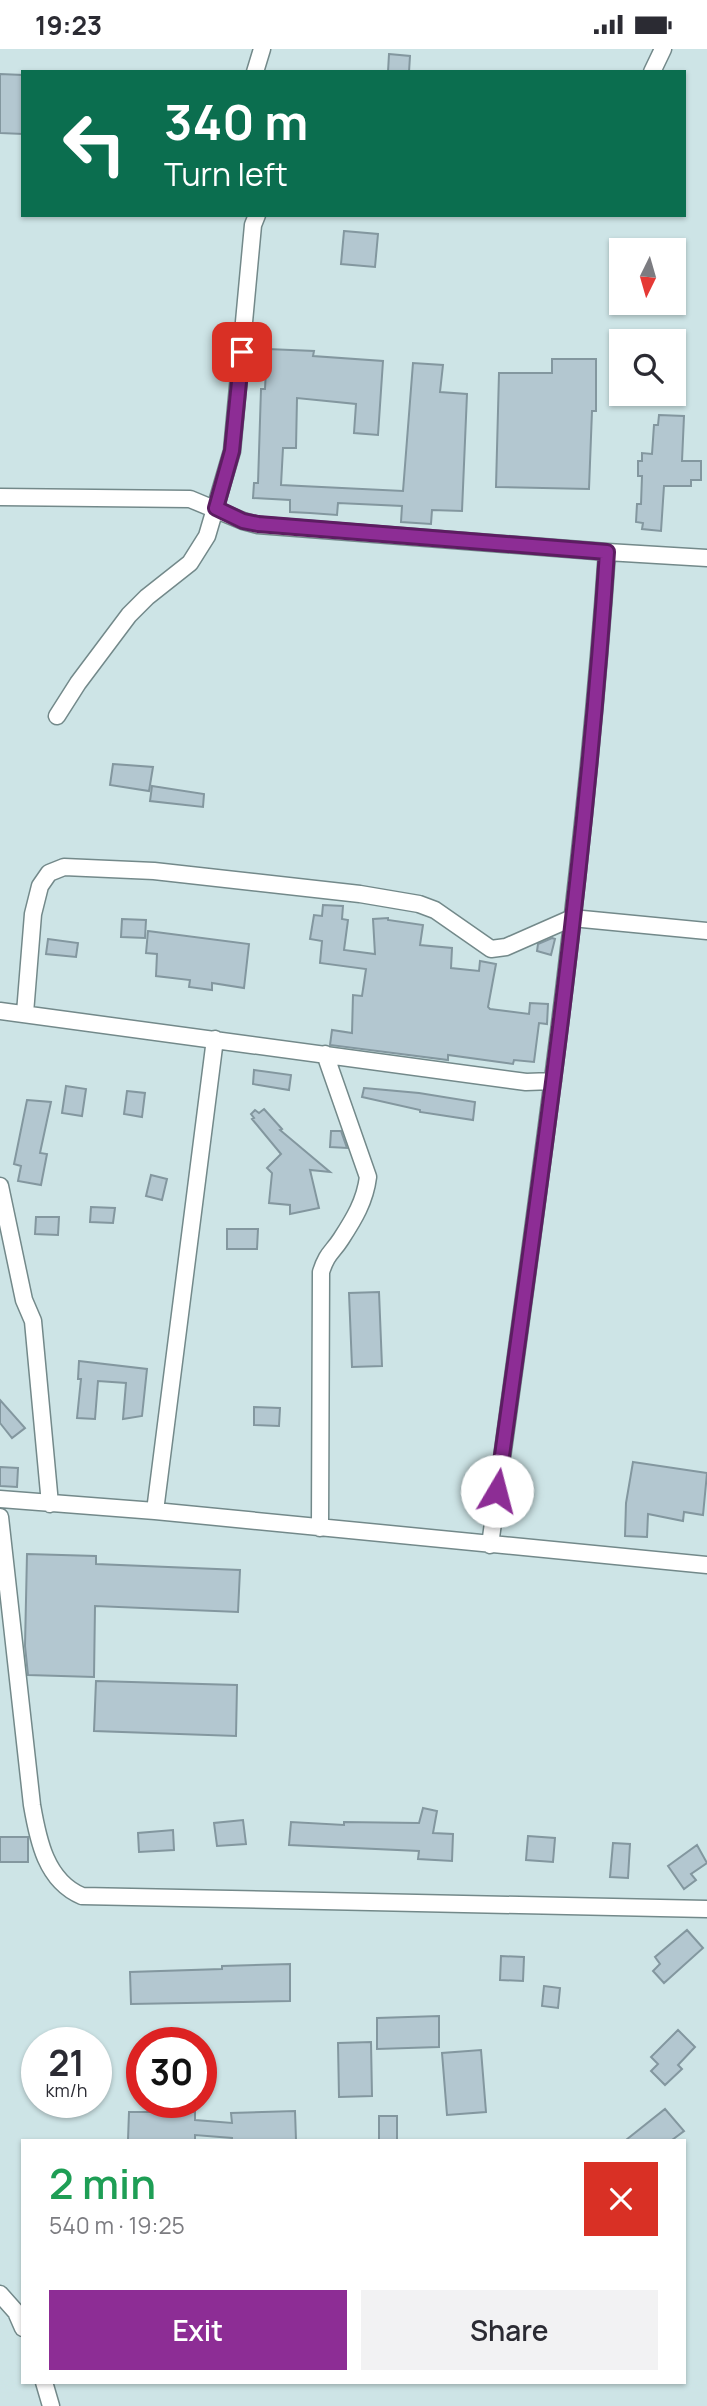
<!DOCTYPE html>
<html lang="en">
<head>
<meta charset="utf-8">
<style>
  :root { --surface:#fff; --page:#f2f2f3; --text:#2b2b33; --muted:#7c7c81; --accent:#8d2d95 }
  body { margin:0; font-family:Manrope,sans-serif; background:var(--page); color:var(--text); height:100vh; display:flex; flex-direction:column; font-size:26px; white-space:nowrap }
  * { box-sizing:border-box; margin:0 }
  p { font-size:23px; color:var(--muted) }
  .icon { flex:none; width:38px; height:38px; fill:none; stroke:currentColor; stroke-width:2; stroke-linecap:round; stroke-linejoin:round }
  .map { position:relative; flex:1; overflow:hidden }
  .details { position:absolute; left:21px; top:2090px; width:665px; height:245px; display:flex; flex-direction:column; background:var(--surface); border-radius:0px; box-shadow:0 2px 5px #0004 }
  .details>* { flex:none }
  .hud { position:absolute; left:21px; top:21px; width:665px; height:147px; border-radius:0px; box-shadow:0 2px 5px #0004; background:#0b6e4f; color:#fff; overflow:hidden }
  .needle { width:46px; rotate:185deg }
  .tools { position:absolute; left:609px; top:189px; display:grid; gap:14px }
  .tools a { display:grid; place-items:center; width:77px; height:77px; border-radius:0px; background:var(--surface); box-shadow:0 2px 5px #0004; font-size:35px }
  .speed { position:absolute; left:21px; top:1978px; display:flex; gap:14px; font-size:35px; font-weight:700; text-align:center }
  .speed>* { display:grid; place-content:center; width:91px; height:91px; border-radius:50%; background:var(--surface); box-shadow:0 2px 5px #0004; line-height:1 }
  .speed small { font-size:18px; font-weight:400 }
  .speed .limit { border:10px solid #d22; background:#fff; color:#111 }
  .pin { position:absolute; display:grid; place-items:center; width:60px; height:60px; color:#fff; margin:-30px; border-radius:14px; box-shadow:0 4px 10px #0006 }
  .me { position:absolute; width:77px; margin:-38px; rotate:8deg; stroke-linejoin:round; filter:drop-shadow(0 0 5px #0008) }
  .turn { display:flex; align-items:center; gap:24px; height:147px; padding:0 28px; font-size:32px }
  .turn .icon { width:91px; height:91px; stroke-width:2.5 }
  .turn b { display:block; font-size:49px; line-height:60px }
  .round { display:grid; place-items:center; flex:none; width:74px; height:74px; border-radius:0px; background:var(--page) }
  .head { display:flex; align-items:center; justify-content:space-between; height:119px; padding:0 28px }
  h1 { font-size:42px; font-weight:600; line-height:52px; color:#1e9e55 }
  .action { display:flex; gap:14px; margin-top:auto; padding:14px 28px }
  .action a { flex:1; height:80px; border-radius:0px; background:var(--accent); color:#fff; font-size:28px; font-weight:600; line-height:80px; text-align:center }
  .action a+a { background:var(--page); color:var(--text) }
  .status { display:flex; justify-content:space-between; align-items:center; height:49px; padding:0 35px; background:var(--surface); direction:ltr }
  .status svg { height:19px; fill:currentColor }
  .map>svg:first-child { display:block }
  .building { fill:#b3c7d0; stroke:#83979f; stroke-width:2 }
  .lines { fill:none; stroke-linecap:round; stroke-linejoin:round }
  .minor-casing { stroke:#73898a; stroke-width:19 }
  .minor { stroke:#fff; stroke-width:16 }
  .route-casing { stroke:#5c1d61; stroke-width:18 }
  .route { stroke:#8d2d95; stroke-width:12 }
</style>
</head>
<body>
<div class="status"><b>19:23</b><svg viewBox="0 0 49 12"><path d="M0 12V9h3v3zM5 12V6h3v6zM10 12V3h3v9zM15 12V0h3v12zM26 1h20v11H26zM47 4h2v5h-2z"/></svg></div>
<div class="map">
<svg width="707" height="2357" viewBox="0 0 707 2357">
  <rect width="100%" height="100%" fill="#cde4e6"/>
  <path class="building" d="M389 5 410 7 409 23H388Z
    M0 25 23 26V85L0 84Z
    M344 182 378 185 375 218 341 215Z
    M267 300 314 302 313 307 383 312 378 386 354 384 356 355 297 349 296 399H283L281 436 403 442 413 314 443 316 440 343 467 345 462 462 432 461 431 475 401 473 402 457 338 454 337 466 310 464 290 463V451L253 449 254 434H258L261 340H265Z
    M552 310H596V362H592L589 440 496 438 499 324H552Z
    M659 366 684 367 682 412H701V431H691V437H664L661 482 642 480 643 474 636 473 637 455H641L642 427H638V412H642V404L652 405 654 376H658Z
    M113 715 153 718 149 742 110 736Z
    M152 737 204 745 203 758 150 752Z
    M323 856 343 857 342 870 348 871 344 901 375 905 373 870 388 869V871L423 876 420 896 452 899 451 919 479 922 480 912 496 915 488 958 490 960 529 965 530 954 548 955 547 975 539 974 534 1013 514 1011 513 1015 448 1006V1011L330 996 332 981 352 984 353 946 362 947 366 920 320 914 322 892 310 890 314 866 322 867Z
    M122 870 146 871 145 889 121 888Z
    M148 882 249 895 244 939 212 934V941L189 938 190 931 156 927 157 905 146 904Z
    M552 889 555 890 551 906 537 902 538 895Z
    M48 890 78 894 76 908 46 905Z
    M254 1021 291 1026 289 1041 253 1035Z
    M66 1037 86 1040 82 1067 62 1064Z
    M364 1039 419 1044 475 1053 473 1071 420 1063V1061L362 1048Z
    M127 1042 145 1044 142 1068 124 1065Z
    M27 1051 51 1053 40 1104 47 1105 41 1136 18 1132 21 1117 14 1115Z
    M264 1060 282 1080 280 1081 330 1123 310 1121 319 1159 290 1165V1156L269 1154 272 1124 267 1119 281 1105 252 1070 254 1069 251 1065 255 1061 259 1064Z
    M331 1082H341L347 1099 330 1098Z
    M151 1126 167 1130 162 1151 146 1147Z
    M91 1158 115 1159 113 1174 90 1173Z
    M36 1168H59L58 1186 35 1185Z
    M227 1180H258L257 1200H227Z
    M379 1243 382 1317 352 1318 349 1244Z
    M79 1312 147 1320 142 1367 123 1370 126 1334 98 1332 95 1370 77 1369 81 1330H78Z
    M0 1351 25 1379 12 1389 0 1374Z
    M254 1358 280 1359 279 1377 254 1376Z
    M633 1413 707 1424 703 1466 684 1463 683 1472 648 1465 647 1488 625 1487 626 1454Z
    M0 1418 18 1419 17 1438 0 1437Z
    M27 1505 96 1507V1515L240 1521 238 1563 95 1557 94 1628 28 1626 25 1597Z
    M96 1632 237 1636 236 1687 94 1682Z
    M423 1759 437 1762 433 1784 453 1785 452 1812 418 1810 419 1802 289 1796 291 1773 344 1776V1773L419 1774Z
    M243 1771 246 1795 217 1797 214 1774Z
    M173 1781 174 1801 139 1803 138 1784Z
    M528 1787 555 1789 553 1813 526 1811Z
    M0 1788H28V1813H0Z
    M613 1794 630 1795 628 1829 610 1828Z
    M697 1796 707 1814 691 1825 696 1831 684 1840 668 1817Z
    M687 1881 703 1899 664 1934 653 1922 660 1915 655 1908Z
    M501 1907 524 1908 523 1932 500 1931Z
    M290 1915V1952L131 1955 130 1923 222 1920V1917Z
    M544 1937 560 1939 558 1959 542 1957Z
    M439 1967V1998L377 2000V1969Z
    M678 1981 695 1998 678 2016 682 2020 665 2036 651 2022 658 2015 651 2008Z
    M371 1993 372 2047 339 2048 338 1994Z
    M481 2001 486 2063 447 2066 442 2004Z
    M665 2060 684 2082 672 2091H626Z
    M295 2062 296 2091H232V2089L195 2086V2091H128L129 2063H195V2071L232 2074 231 2064Z
    M379 2067H397V2091H379Z"/>
  <g class="lines">
    <defs>
      <path id="minor" d="M255 23 262 0
        M652 23 663 0
        M0 448 190 450 243 472 258 476 607 503 707 509
        M57 667 78 634 129 566 147 548 190 514 207 487 232 402 253 176 257 166
        M0 962 526 1033 553 1032
        M25 964 33 865 40 837 49 824 64 818 154 822 360 845 419 855 435 861 491 900 506 898 572 869 707 882
        M0 1137 24 1251 33 1272 50 1455
        M0 1450 155 1462 707 1516
        M155 1462 215 990
        M0 1468 32 1756C38 1791 46 1832 82 1847L707 1860
        M320 1479 321 1223C327 1204 332 1204 341 1190 354 1170 365 1152 368 1128L325 1005
        M490 1496C535 1166 584 836 607 503
        M0 2245 16 2263 23 2279
        M44 2333 51 2357"/>
    </defs>
    <use href="#minor" class="minor-casing"/>
    <use href="#minor" class="minor"/>
  </g>
  <g class="lines">
    <defs>
      <path id="route" d="M242 303 232 402 216 459 243 472 258 475 607 503C586 818 541 1130 497 1442"/>
    </defs>
    <use href="#route" class="route-casing"/>
    <use href="#route" class="route"/>
  </g>
</svg>
<div class="tools">
<a><svg class="needle" viewBox="-14 -14 28 28"><path d="M0-13l5 13h-10z" fill="#e53935"/><path d="M0 13l5-13h-10z" fill="#7c7c81"/></svg></a>
<a><svg class="icon" aria-label="search" viewBox="0 0 24 24"><circle cx="10" cy="10" r="6"/><path d="M15 15l6 6"/></svg></a>
</div>
<div class="speed"><div>21<small>km/h</small></div><div class="limit">30</div></div>
<div class="pin" style="left:242px;top:303px;background:#d93025"><svg class="icon" aria-label="arrive" viewBox="0 0 24 24"><path d="M6 21V4h12l-3 4 3 4H6"/></svg></div>
<svg class="me" style="left:497px;top:1442px" viewBox="-20 -20 40 40"><circle r="19" fill="#fff"/><path d="M0-13L10 11 0 6-10 11z" fill="#8d2d95"/></svg>
<div class="hud">
<div class="turn"><svg class="icon" aria-label="left" viewBox="0 0 24 24"><path d="M17 20v-9H6M10 6l-5 5 5 5"/></svg><div><b>340 m</b>Turn left</div></div>
</div>
<section class="details">
<div class="head"><div><h1>2 min</h1><p>540 m · 19:25</p></div><a class="round" style="background:#d93025;color:#fff"><svg class="icon" aria-label="close" viewBox="0 0 24 24"><path d="M6 6l12 12M18 6L6 18"/></svg></a></div>
<div class="action"><a>Exit</a><a>Share</a></div>
</section>
</div>
</body>
</html>
